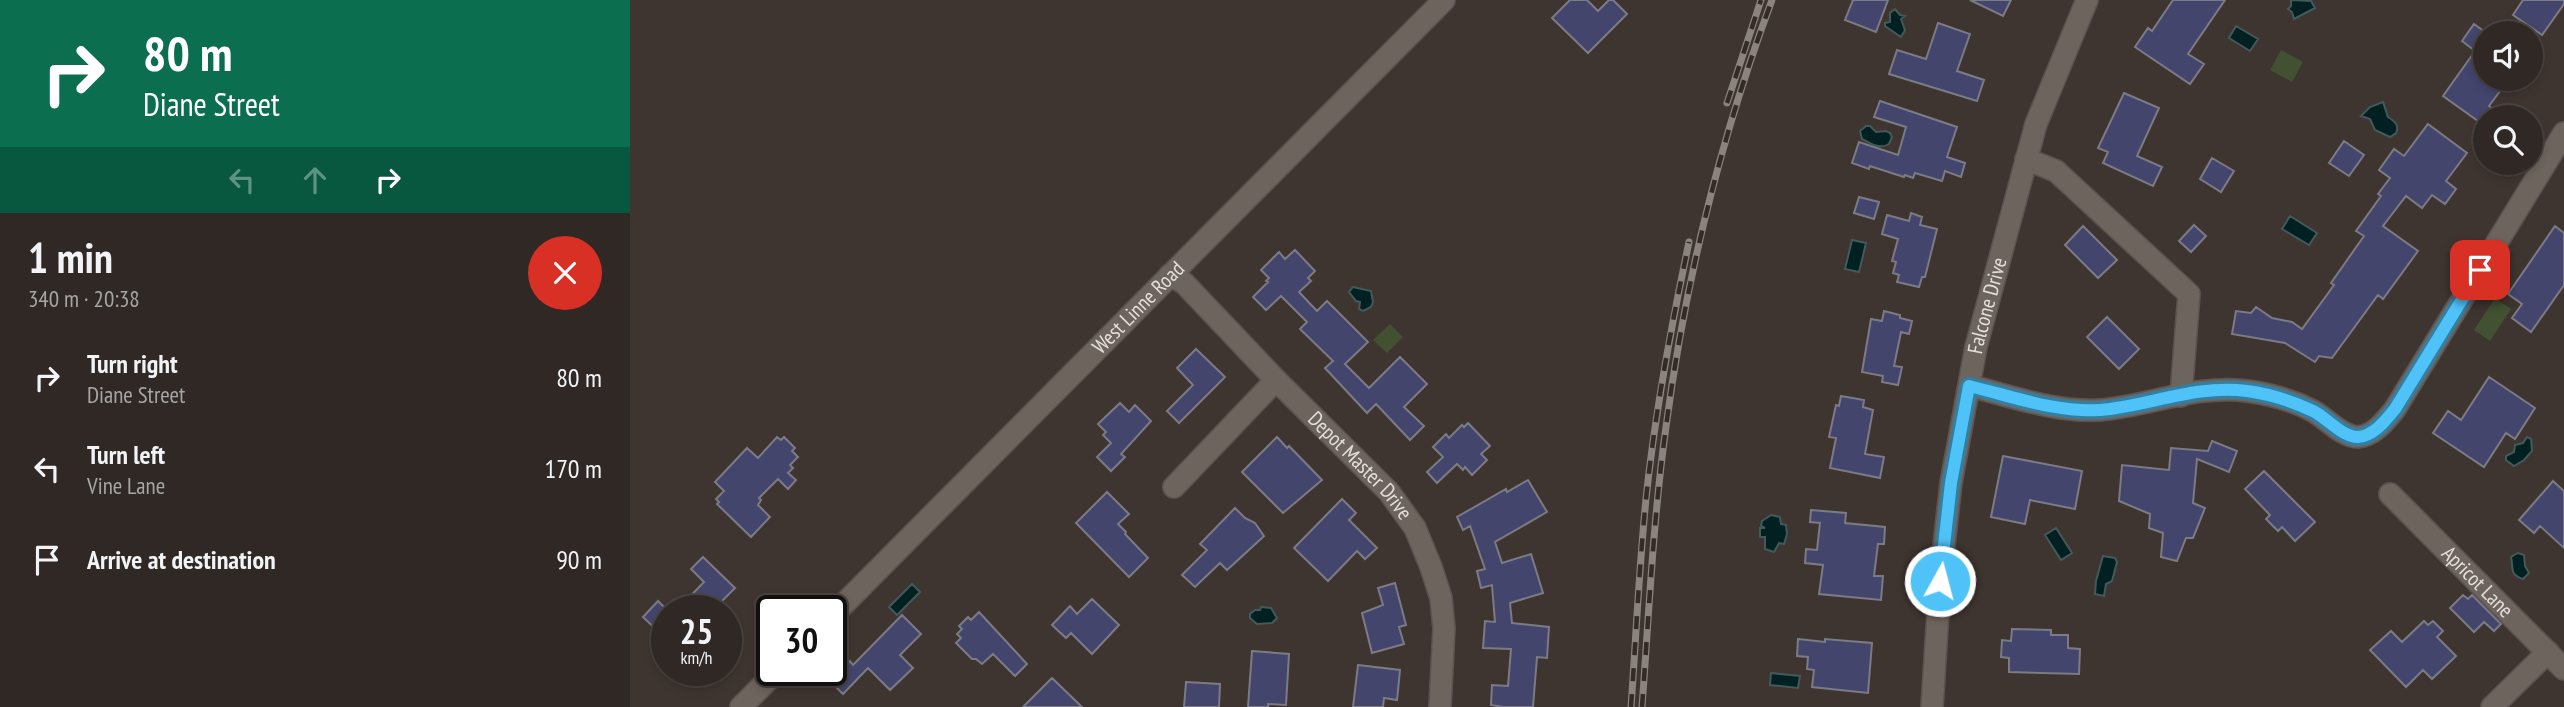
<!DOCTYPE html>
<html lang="en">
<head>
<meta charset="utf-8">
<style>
  :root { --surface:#2f2824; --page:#37302c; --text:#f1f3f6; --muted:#a7a6a6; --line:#4a4441 }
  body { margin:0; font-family:"PT Sans Narrow",sans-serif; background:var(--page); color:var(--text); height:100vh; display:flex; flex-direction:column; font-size:26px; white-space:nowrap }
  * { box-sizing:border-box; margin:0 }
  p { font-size:23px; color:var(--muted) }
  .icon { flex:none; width:38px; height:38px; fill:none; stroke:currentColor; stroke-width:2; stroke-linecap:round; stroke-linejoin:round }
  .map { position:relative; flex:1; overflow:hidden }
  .details { display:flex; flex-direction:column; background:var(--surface); width:630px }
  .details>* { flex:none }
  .top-card { background:#0b6e4f; color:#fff; overflow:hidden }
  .fabs { position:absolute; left:1843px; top:21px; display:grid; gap:14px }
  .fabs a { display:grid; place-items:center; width:70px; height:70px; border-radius:50%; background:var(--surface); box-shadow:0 4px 10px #0003,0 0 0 2px var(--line); font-size:35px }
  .speed { position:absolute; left:21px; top:595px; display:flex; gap:14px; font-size:35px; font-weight:700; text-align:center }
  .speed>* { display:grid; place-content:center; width:91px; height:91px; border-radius:50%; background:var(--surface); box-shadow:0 4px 10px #0003,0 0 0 2px var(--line); line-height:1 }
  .speed small { font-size:18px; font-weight:400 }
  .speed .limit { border:4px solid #111; border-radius:10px; background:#fff; color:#111 }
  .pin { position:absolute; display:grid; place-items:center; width:60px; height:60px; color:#fff; margin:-30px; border-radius:14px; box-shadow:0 4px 10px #0006 }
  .me { position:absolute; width:77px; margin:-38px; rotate:7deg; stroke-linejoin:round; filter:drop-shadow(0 0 5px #0008) }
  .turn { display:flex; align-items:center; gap:24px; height:147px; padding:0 28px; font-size:32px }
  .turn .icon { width:91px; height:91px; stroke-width:2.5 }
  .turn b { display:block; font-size:49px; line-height:60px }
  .lanes { display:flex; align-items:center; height:66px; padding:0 28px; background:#0003; justify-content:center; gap:35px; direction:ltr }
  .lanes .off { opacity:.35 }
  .round { display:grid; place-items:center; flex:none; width:74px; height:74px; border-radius:37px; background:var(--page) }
  .summary { display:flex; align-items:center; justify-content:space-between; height:119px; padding:0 28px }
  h1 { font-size:42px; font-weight:700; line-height:52px }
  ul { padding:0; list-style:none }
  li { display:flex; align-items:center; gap:21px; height:91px; padding:0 28px }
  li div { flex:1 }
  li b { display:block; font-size:26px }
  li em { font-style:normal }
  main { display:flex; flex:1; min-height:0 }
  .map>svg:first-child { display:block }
  .green { fill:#425132 }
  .water { fill:#002021; stroke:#445959; stroke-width:2 }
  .building { fill:#44456d; stroke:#7a7b85; stroke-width:2 }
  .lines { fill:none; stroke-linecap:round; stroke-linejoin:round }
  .minor-casing { stroke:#5b534f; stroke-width:24 }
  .minor { stroke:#6e645e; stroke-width:21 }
  .rail-casing { stroke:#8b837f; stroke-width:7 }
  .rail { stroke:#352b26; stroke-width:4.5; stroke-dasharray:13; stroke-linecap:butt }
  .route-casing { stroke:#337fa1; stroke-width:18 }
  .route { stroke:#4fc3f7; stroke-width:12 }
  .labels { text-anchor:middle; stroke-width:7; stroke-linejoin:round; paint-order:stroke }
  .street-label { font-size:21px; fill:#e4dedb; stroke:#352b26 }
</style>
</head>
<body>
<main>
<section class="details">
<div class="top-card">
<div class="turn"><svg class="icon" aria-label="right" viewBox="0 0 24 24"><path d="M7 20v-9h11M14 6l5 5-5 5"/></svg><div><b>80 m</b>Diane Street</div></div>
<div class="lanes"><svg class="icon off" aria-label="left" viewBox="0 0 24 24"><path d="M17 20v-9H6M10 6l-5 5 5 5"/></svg><svg class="icon off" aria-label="ahead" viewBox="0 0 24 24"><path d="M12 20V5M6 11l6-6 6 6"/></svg><svg class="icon" aria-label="right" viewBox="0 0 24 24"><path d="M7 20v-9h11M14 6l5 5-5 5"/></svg></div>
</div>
<div class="summary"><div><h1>1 min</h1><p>340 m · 20:38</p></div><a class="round" style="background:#d93025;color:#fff"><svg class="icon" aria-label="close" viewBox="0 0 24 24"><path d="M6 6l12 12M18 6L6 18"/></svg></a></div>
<ul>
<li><svg class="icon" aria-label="right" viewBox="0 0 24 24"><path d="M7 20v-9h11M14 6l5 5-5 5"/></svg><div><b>Turn right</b><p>Diane Street</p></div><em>80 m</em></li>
<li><svg class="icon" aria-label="left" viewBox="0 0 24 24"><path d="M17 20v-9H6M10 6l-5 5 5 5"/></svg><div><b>Turn left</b><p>Vine Lane</p></div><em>170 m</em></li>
<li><svg class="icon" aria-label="arrive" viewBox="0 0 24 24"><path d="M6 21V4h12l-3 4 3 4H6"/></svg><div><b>Arrive at destination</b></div><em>90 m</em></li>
</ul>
</section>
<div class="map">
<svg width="1934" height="707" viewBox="0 0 1934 707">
  <rect width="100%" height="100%" fill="#3f3530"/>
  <path class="green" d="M1651 50 1673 62 1662 82 1640 70Z
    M1865 298 1881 309 1860 341 1844 330Z
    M760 324 773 337 757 353 743 340Z"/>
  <path class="water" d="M1661 0 1681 1 1685 8 1664 19 1662 12 1658 9 1661 6Z
    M1265 9 1270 15 1275 16 1271 19 1275 30 1271 37 1255 26V23L1260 22V13Z
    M1606 26 1628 39 1620 51 1599 38Z
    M1753 102 1758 117C1764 121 1770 125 1766 133L1760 137 1745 130 1740 119 1731 116 1740 107Z
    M1236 126H1240L1246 132 1256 131 1260 133 1262 137 1259 144C1249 150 1240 143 1232 139L1230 131Z
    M1660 216 1687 233 1679 245 1652 229Z
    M1222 240 1236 243 1229 272 1215 269Z
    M723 287 741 291 743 302 741 307 733 311 729 309 730 302 726 301 719 292Z
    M1897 437 1901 439 1902 451 1894 460 1884 466 1876 460V456L1884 452 1885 445 1893 443Z
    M1141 515 1150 517 1151 524 1156 525 1157 534 1154 544 1149 543 1144 552 1135 549V537H1130V528H1135L1131 526 1132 521Z
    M1426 528 1442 553 1431 560 1415 535Z
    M1888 553 1894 555 1895 566 1899 573 1893 579C1878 574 1884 567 1881 557Z
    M1473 556 1485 558 1487 562 1482 581 1476 584 1474 596 1465 594 1466 581Z
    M282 584 290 592 267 615 259 607Z
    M631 607 641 608 647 618 642 623 627 624 620 618V614L625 610H630Z
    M1141 673 1170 676 1168 688 1140 685Z"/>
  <path class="building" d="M940 0H957L968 11 979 0H983L997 14 958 53 922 18Z
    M1223 0H1258L1246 32 1215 20Z
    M1340 0H1381L1373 16Z
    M1543 0H1595L1558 54 1574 64 1560 84 1505 47 1518 28 1522 31Z
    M1893 0H1934V4L1912 35 1883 15Z
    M1308 23 1340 34 1327 71 1354 80 1347 101 1259 74 1267 50 1296 59Z
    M1844 24 1855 32V79H1879L1859 106 1874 117H1855V126L1813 96 1845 51 1832 41Z
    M1494 93 1529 108 1507 156 1532 167 1523 186 1473 163 1478 152 1468 148Z
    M1250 101 1327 127 1317 157 1335 163 1331 177 1315 171 1312 181 1285 173 1283 178 1275 175 1274 177 1240 166 1239 169 1222 163 1229 142 1268 155 1276 127 1244 117Z
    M1798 124 1837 153 1816 181 1826 189 1815 204 1802 195 1792 208 1776 196 1753 226 1788 251 1753 299 1748 295 1702 358 1689 356 1685 362 1655 343 1602 334 1606 311 1621 313 1626 307 1642 318 1662 322 1672 329 1704 285 1701 283 1734 236 1726 231 1751 196 1748 194 1760 178 1749 170 1764 149 1774 156Z
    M1714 141 1734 155 1719 176 1699 163Z
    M1582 158 1604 171 1591 192 1570 179Z
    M1229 197 1249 202 1244 219 1224 213Z
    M1281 213 1292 217 1290 225 1307 229 1295 277H1292L1289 287 1267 282 1269 275 1263 273 1266 262 1262 261 1268 239 1252 234 1257 215 1279 221Z
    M1564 225 1576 236 1561 252 1549 241Z
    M1453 226 1487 260 1468 278 1435 245Z
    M1925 226 1934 233V285L1901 332 1882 318 1892 304 1878 294Z
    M665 250 685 271 678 278 681 281 669 292 687 311 697 301 738 342 715 364 739 388 770 357 797 384 774 407 794 426 780 440 746 404 737 413 695 368 703 361 670 329 677 322 651 296 636 310 623 297 638 282 636 281 639 278 631 270 649 252 655 259Z
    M1254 311 1270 315V318L1282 321 1279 334 1271 332 1264 366 1272 367 1268 385 1252 382 1253 376 1232 372 1241 319 1252 321Z
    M1477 317 1509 349 1489 369 1457 337Z
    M566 349 595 377 549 423 537 411 563 385 547 368Z
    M1859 377 1905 408 1885 439 1876 433 1854 467 1803 433 1818 411 1831 420Z
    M1211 396 1234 400 1233 407 1243 410 1235 454 1254 457 1250 478 1200 468 1206 438 1199 437 1206 405 1209 406Z
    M490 403 499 412 505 405 521 421 491 454 495 457 481 471 467 457 481 443 473 435 476 432 468 424Z
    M838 423 860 446 851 454 857 460 842 475 835 467 833 470 827 464 807 483 797 472 813 457 803 447 816 434 819 438 832 425 834 427Z
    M147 437 151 440 154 437 165 448 162 451 168 457 160 465 163 468 158 473 166 480 158 489 148 479 129 498 131 500 128 505 140 517 121 537 87 504 89 502 86 499 94 491 85 482 117 448 128 458Z
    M647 437 657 448 659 446 692 480 653 513 612 472Z
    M1582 441 1607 451 1599 472 1567 459 1563 503 1575 508 1563 538H1556L1547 561 1531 557 1533 533 1519 528 1520 514 1489 501 1492 465 1539 470 1541 448 1578 451Z
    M1373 456 1452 471 1445 509 1400 500 1395 524 1361 517Z
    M1634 471 1685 522 1665 541 1652 527 1648 531 1636 519 1640 515 1615 489Z
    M898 480 917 512 865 542 872 563 901 554 913 593 880 603 882 623 919 627 917 658 907 657 903 707H873L861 705 862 685 878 686 881 649 853 648 855 621 865 622 862 585 851 588 847 571 855 569 840 526 833 530 827 517 876 489 877 492Z
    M1923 481 1934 491V548L1910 526 1904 533 1889 520Z
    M477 492 499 514 488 524 496 532 495 534 518 558 499 577 446 523Z
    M712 499 726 513 719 520 747 548 735 559 727 551 698 581 664 548Z
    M605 508 615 518 625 523 634 536 597 570 590 563 565 587 552 575 577 550 570 544Z
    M1181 510 1216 513 1215 523 1255 527 1254 544H1248L1244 576H1253L1251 600 1189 594 1193 565 1175 563 1176 549 1187 550 1190 523 1180 522Z
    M73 557 105 588 90 603 98 611H46L74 582 61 569Z
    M765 583 776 625 769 627 774 644 742 653 732 613 753 605 748 588Z
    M1833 595 1838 599 1842 595 1871 624 1864 631 1854 622 1844 632 1820 608Z
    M462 599 489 625 462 654 441 633 436 638 422 625 440 606 447 614Z
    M28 601 37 610V640L13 617Z
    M349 612 397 664 385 676 363 654 352 664 346 659H342L326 643 331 638 327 634 332 629 329 626 338 617 341 620Z
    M272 615 291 634 270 655 283 668 260 690 238 668 213 694 200 681 220 661 223 665Z
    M1794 621 1798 625 1803 621 1813 631 1807 637 1826 656 1802 679 1793 670 1776 687 1740 650 1761 631 1772 642Z
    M1382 629 1421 630V635H1438V648L1450 649 1449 674 1379 672V658L1371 657 1372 640 1381 641Z
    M1168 639 1195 642V639L1242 643 1238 693 1182 687 1184 670 1177 669 1178 657 1167 656Z
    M622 651 659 654 656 705 638 704V707H618Z
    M728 665 770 670 767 700 754 698 753 707H723Z
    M422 678 452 707H393Z
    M556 682 590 684 589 707H554Z"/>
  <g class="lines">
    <defs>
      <g id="minor">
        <path d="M1396 159 1426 171 1559 294 1551 396"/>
        <path id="s1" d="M540 275 554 283 646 380 759 492 785 528 801 567 811 598 814 628 810 707"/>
        <path d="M1340 386C1381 396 1427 413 1470 410 1519 406 1567 384 1617 391 1640 394 1662 400 1683 411 1696 418 1712 437 1728 437 1744 436 1756 420 1765 409L1934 133"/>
        <path d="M544 487 646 380"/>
        <path id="s2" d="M1760 494 1934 669"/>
        <path id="s3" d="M201 617 814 0"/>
        <path d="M111 707 148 670"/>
        <path id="s4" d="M1302 707 1310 581 1321 483 1346 347 1406 124 1457 0"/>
        <path d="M1862 707 1918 652"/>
      </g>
    </defs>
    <use href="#minor" class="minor-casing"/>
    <use href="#minor" class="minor"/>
    <defs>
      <path id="rail" d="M1097 103 1131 0
        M1001 707C1006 638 1009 568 1016 499 1025 412 1041 327 1059 242
        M1012 707C1019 613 1023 520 1036 427 1055 282 1091 137 1142 0"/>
    </defs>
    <use href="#rail" class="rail-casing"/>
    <use href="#rail" class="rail"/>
  </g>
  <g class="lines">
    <defs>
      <path id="route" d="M1310 581 1321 483 1339 386C1381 396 1427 413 1470 410 1518 406 1567 384 1617 391 1640 394 1662 401 1683 411 1696 417 1712 437 1728 437 1744 436 1756 420 1765 409L1850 270"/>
    </defs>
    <use href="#route" class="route-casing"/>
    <use href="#route" class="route"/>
  </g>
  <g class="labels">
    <g class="street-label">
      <text dy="7" stroke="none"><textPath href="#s4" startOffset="406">Falcone Drive</textPath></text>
      <text dy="7" stroke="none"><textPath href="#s3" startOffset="436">West Linne Road</textPath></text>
      <text dy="7" stroke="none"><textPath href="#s1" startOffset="270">Depot Master Drive</textPath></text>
      <text dy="7" stroke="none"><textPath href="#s2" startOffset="124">Apricot Lane</textPath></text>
    </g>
  </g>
</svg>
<div class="fabs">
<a><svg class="icon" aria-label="sound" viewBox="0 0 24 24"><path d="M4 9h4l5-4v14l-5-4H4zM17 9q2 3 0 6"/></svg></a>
<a><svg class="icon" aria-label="search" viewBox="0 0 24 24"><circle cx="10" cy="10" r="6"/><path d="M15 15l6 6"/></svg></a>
</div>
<div class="speed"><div>25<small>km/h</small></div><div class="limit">30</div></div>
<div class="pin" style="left:1850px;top:270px;background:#d93025"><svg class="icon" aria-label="arrive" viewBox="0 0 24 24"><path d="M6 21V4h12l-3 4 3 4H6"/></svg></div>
<svg class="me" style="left:1310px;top:581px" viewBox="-20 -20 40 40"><circle r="17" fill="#4fc3f7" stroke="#fff" stroke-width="3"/><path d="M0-11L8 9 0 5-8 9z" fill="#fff"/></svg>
</div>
</main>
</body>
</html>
